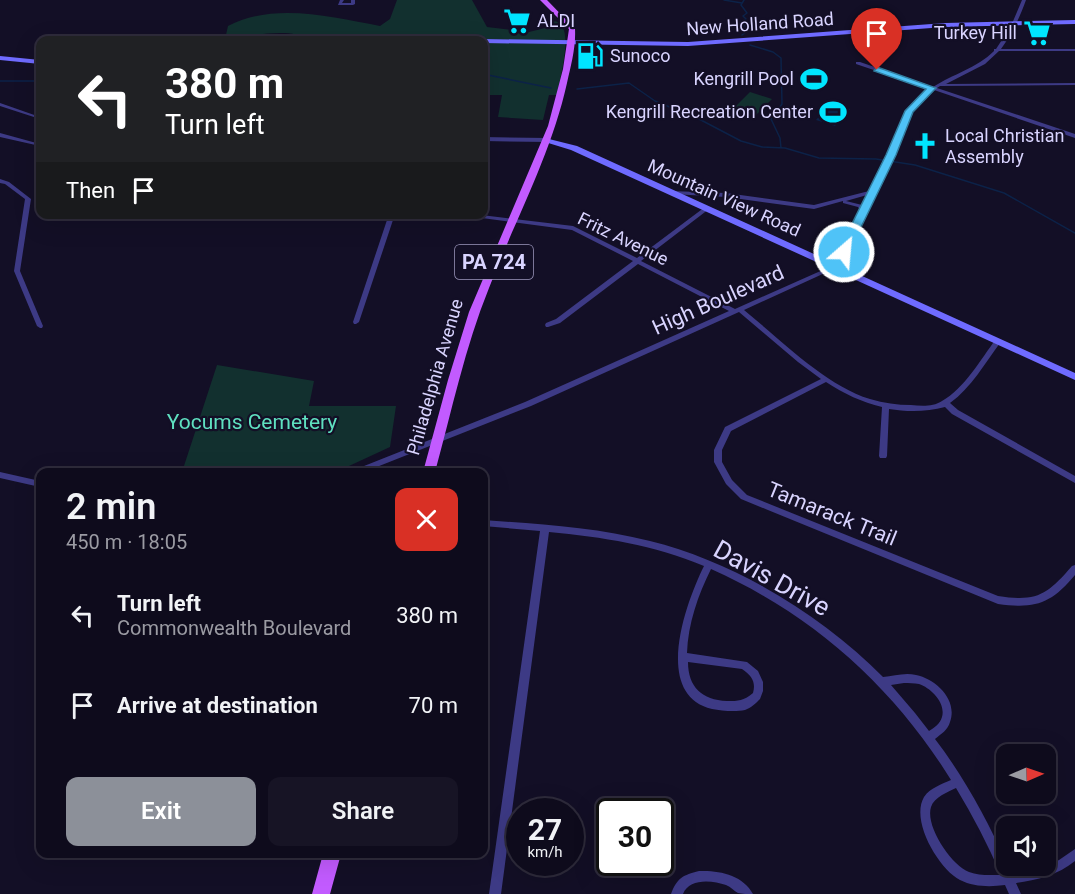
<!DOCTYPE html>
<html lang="en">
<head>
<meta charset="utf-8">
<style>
  :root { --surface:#0e0b1c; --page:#171425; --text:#f1f3f6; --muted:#9b9ba3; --line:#2e2b3b; --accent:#8c9099 }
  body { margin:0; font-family:Roboto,sans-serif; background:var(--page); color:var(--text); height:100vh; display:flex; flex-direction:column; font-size:22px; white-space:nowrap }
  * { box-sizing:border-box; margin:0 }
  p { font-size:20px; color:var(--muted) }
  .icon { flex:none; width:33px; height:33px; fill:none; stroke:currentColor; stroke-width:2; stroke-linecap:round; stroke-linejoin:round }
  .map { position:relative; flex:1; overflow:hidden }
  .panel { position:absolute; left:36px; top:468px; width:452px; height:390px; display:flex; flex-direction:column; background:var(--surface); border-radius:12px; box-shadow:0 6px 24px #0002,0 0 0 2px var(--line) }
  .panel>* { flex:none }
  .top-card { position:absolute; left:36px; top:36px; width:452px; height:183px; border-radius:12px; box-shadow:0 6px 24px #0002,0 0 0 2px var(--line); background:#202124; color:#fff; overflow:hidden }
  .needle { width:39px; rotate:88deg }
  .tools { position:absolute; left:996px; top:744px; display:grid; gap:12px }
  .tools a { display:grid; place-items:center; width:60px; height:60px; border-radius:12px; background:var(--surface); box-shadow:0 6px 24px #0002,0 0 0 2px var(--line); font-size:30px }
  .speed { position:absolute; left:506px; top:798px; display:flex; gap:12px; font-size:30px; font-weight:700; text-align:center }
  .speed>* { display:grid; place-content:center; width:78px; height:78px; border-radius:50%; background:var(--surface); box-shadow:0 6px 24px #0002,0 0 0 2px var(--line); line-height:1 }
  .speed small { font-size:15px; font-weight:400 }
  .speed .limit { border:3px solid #111; border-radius:9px; background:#fff; color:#111 }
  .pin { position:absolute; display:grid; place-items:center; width:51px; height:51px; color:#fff; margin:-62px -26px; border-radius:50% 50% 50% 0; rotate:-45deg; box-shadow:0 0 6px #0007 }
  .pin .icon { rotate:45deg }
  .me { position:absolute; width:66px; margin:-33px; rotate:27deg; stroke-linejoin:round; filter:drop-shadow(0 0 4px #0008) }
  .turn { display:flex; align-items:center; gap:21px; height:126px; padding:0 30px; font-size:27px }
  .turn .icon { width:78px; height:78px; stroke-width:2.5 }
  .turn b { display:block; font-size:42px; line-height:51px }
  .then { display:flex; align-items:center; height:57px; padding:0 30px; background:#0003; gap:12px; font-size:22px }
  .round { display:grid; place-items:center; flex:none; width:63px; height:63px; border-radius:12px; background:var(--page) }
  .summary { display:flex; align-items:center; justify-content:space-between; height:102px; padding:0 30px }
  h1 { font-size:36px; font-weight:600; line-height:45px }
  .cta { display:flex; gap:12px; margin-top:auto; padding:12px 30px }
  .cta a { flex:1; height:69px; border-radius:12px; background:var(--accent); color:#fff; font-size:24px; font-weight:600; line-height:69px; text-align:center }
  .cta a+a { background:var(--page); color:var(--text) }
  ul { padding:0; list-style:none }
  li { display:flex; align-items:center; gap:18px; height:90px; padding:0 30px }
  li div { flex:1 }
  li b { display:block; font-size:22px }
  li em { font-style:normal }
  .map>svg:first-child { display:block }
  .green { fill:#12302f }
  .water { fill:#0c2248 }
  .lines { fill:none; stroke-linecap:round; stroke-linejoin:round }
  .stream { stroke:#0c2248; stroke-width:1.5 }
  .street { fill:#3d3a85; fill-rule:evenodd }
  .secondary { fill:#6f6bff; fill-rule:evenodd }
  .primary { fill:#c25bff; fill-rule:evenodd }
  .route { fill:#4fc3f7; stroke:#337fa1; stroke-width:1.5 }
  .labels { text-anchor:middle; stroke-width:4.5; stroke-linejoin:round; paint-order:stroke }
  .far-poi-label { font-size:18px; fill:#d9d4ff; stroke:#130f26; text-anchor:start }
  .far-street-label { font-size:18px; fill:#d9d4ff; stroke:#130f26 }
  .shield { fill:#130f26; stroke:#9e99be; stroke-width:1.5 }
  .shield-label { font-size:20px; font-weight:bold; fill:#d9d4ff }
  .street-label { font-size:21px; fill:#d9d4ff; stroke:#130f26 }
  .park-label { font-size:21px; fill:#5fe0c0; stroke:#130f26 }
  .near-street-label { font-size:26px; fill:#d9d4ff; stroke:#130f26 }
</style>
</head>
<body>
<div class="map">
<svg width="1075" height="894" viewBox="0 0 1075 894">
  <rect width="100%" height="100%" fill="#130f26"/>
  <path class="green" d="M397 0H472L487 27 529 32 549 27 547 22C580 12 559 80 557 95H549L543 120 498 117 502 95H483V40H308C290 25 249 39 226 35L228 26C274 2 332 17 380 26L390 19Z
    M750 92 772 99 755 116 732 110Z
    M217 365 314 381 309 406H396L390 447 336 472H182Z"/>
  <path class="water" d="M831 103 850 109 835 126 816 120Z"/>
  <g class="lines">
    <path class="stream" d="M724 0 742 3
      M742 35 749 30 741 22 746 19 743 16 747 13 741 5 744 0
      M750 45 773 52 781 58 782 104 771 119 780 138 781 148
      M483 74 551 88
      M0 81H40
      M577 89 629 83 655 101 699 119 741 141 762 147 785 148 819 158 876 159 915 165 1004 193 1075 233"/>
    <path class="street" d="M340 0H344L342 3H351V0H355V4L353 5H338Z
      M1022 0H1026C1020 17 1012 34 1001 49H1075V51H999L985 64 946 84 1075 83V85L940 86 937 88 1075 134V138L934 90 916 105 875 191 876 192 874 193 866 209 868 211 865 213 838 267 744 310C781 340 825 385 870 399 884 403 897 405 911 405 921 406 933 407 942 401 964 389 981 359 996 339H1000L1001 341 1000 343C985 363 971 388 950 403L958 410 1075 476V483L952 414 945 407C927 412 907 412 889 409L887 456 886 458H880L879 456 882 407C862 402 844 394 826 382L731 431 722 450V462L732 480 747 495 998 596C1037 602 1047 595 1072 566L1075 565V575C1051 604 1035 609 998 604L741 499 726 484 714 462V450L725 427 821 379 798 362 739 312 531 406 364 472H353L354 470 525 402 729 311 638 264 560 323 548 327H546L545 325 546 323 556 319 633 261 572 230 452 214H473L573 226 637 258 705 207H709V209L641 261 735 309 834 265 860 210 858 207 843 203V201L814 209 726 197 672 194 670 193V191L726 193 814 205 869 191 912 104 930 89 856 64V62H860L933 87C953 74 977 68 994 51V49H996L1011 26ZM867 195 862 205 846 201Z
      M0 103 40 117V119L0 106Z
      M0 133 40 144V146L0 137Z
      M483 137 548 138 551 140 548 142 483 141Z
      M0 179 9 182 31 199 20 271 43 326 42 328H40L37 326 14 271 25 199 5 184 0 183Z
      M389 214H395L359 322 356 324H354L353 322Z
      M0 472 40 481V487L0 478Z
      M483 520C539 524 595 527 650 541 735 562 822 615 883 677 894 676 905 672 916 675 936 679 958 700 950 722 948 730 941 734 935 739 964 777 987 819 1006 862V866H1008L1011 873 1050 865 1059 860 1075 849V861C1058 875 1037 880 1016 883L1021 894H1009L1005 885C990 887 974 887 960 880 939 869 910 821 924 797 930 788 942 784 951 780 893 686 812 614 711 569 698 595 688 624 687 653L747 662 758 671 763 682V691L760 699C756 703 751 708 745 710 736 712 722 711 712 709 652 695 686 602 704 566 654 545 602 537 549 532L501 894H489L540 531 483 526ZM688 662 742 669C752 676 756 682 753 693 743 701 739 701 727 701 702 700 688 687 688 662ZM904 683C909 683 914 683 919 684 931 688 946 703 942 717 940 724 934 728 929 731L915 713 891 685ZM956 788C973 816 988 845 1001 875 990 875 979 876 969 872 951 865 925 826 931 807 934 797 948 792 956 788Z
      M699 871C719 870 743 875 753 894 748 894 742 894 738 893 734 891 731 887 726 885 712 880 689 878 683 894H671C677 878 683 875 699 871Z"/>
    <path class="secondary" d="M1075 20V24L945 27 688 46 483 43V40H480L483 39 688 42 945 23Z
      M341 38H476L479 40H338Z
      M0 56 40 60V64L0 60Z
      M545 138 577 146 1075 373V380L571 150 545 142Z"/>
    <path class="primary" d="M540 0H547L575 29C576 47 571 65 567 83 551 155 515 220 489 288 465 347 452 410 435 472H423L448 380 469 312 548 126 563 69 569 29Z
      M323 854H341L330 894H312Z"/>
  </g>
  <path class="route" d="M877 67 936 88 913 112 896 155 849 252 844 255 838 252 886 155 905 111 926 89 874 71Z"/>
  <defs>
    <symbol id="supermarket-bare" viewBox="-9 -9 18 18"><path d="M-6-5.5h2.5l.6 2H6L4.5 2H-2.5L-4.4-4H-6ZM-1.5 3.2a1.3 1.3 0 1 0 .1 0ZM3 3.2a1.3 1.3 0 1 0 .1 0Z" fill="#00e5ff" stroke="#130f26" stroke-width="2.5" paint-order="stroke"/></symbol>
    <symbol id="fuel-bare" viewBox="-9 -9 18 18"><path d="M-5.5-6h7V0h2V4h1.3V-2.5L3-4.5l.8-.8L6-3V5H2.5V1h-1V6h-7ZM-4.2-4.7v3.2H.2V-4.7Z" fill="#00e5ff" stroke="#130f26" stroke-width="2.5" paint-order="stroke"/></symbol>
    <symbol id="stadium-bare" viewBox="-9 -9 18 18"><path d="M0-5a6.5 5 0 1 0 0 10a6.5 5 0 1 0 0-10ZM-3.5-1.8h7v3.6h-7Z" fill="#00e5ff" stroke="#130f26" stroke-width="2.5" paint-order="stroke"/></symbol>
    <symbol id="church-bare" viewBox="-9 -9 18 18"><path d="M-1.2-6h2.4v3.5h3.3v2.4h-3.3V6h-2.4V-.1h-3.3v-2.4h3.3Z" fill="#00e5ff" stroke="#130f26" stroke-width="2.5" paint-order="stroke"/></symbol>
  </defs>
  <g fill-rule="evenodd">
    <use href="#supermarket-bare" x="498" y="2" width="38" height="38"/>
    <use href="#supermarket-bare" x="1018" y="14" width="38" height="38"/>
    <use href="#fuel-bare" x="571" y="37" width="38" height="38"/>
    <use href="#stadium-bare" x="795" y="60" width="38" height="38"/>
    <use href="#stadium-bare" x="814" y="93" width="38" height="38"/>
    <use href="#church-bare" x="906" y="127" width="38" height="38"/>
  </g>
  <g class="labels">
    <g class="far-poi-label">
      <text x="537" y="27">ALDI</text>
      <text x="1017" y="39" text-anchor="end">Turkey Hill</text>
      <text x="610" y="62">Sunoco</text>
      <text x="794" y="85" text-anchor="end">Kengrill Pool</text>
      <text x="813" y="118" text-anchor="end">Kengrill Recreation Center</text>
      <text x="945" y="142">Local Christian<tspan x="945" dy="21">Assembly</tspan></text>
    </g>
    <g class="far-street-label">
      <text transform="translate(760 24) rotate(-4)" y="6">New Holland Road</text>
      <text transform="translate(724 198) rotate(24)" y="6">Mountain View Road</text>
      <text transform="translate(623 239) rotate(26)" y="6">Fritz Avenue</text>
      <text transform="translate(435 377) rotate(-74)" y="6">Philadelphia Avenue</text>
    </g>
    <rect class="shield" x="455" y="245" width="78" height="34" rx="4.5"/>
    <g class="shield-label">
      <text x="494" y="269">PA 724</text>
    </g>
    <g class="street-label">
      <text transform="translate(718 300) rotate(-24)" y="7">High Boulevard</text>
      <text transform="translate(832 514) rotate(22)" y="7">Tamarack Trail</text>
    </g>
    <g class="park-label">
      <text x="252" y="429">Yocums Cemetery</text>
    </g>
    <g class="near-street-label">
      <text transform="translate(772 578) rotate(29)" y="9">Davis Drive</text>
    </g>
  </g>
</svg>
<div class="tools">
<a><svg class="needle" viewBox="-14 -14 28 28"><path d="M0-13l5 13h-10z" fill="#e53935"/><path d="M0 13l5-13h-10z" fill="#9b9ba3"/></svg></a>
<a><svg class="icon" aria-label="sound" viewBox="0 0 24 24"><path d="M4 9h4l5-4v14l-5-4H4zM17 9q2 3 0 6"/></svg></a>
</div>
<div class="speed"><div>27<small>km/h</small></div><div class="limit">30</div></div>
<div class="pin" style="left:877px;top:70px;background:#d93025"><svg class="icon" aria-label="arrive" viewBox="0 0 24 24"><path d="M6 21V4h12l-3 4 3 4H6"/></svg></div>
<svg class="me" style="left:844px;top:252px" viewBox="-20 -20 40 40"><circle r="17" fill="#4fc3f7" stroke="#fff" stroke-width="3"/><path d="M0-11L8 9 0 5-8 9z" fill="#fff"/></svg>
<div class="top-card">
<div class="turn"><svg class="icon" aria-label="left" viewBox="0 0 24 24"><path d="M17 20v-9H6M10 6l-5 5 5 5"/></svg><div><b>380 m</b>Turn left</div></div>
<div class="then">Then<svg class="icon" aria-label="arrive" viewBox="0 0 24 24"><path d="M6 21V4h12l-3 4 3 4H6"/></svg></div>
</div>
<section class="panel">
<div class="summary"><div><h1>2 min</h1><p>450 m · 18:05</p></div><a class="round" style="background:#d93025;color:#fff"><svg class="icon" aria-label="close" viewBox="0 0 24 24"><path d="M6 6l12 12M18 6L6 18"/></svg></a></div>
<ul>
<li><svg class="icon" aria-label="left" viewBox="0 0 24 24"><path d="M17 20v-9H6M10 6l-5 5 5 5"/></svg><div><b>Turn left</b><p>Commonwealth Boulevard</p></div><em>380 m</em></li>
<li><svg class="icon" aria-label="arrive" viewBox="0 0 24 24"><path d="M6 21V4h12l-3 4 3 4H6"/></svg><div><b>Arrive at destination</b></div><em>70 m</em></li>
</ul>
<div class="cta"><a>Exit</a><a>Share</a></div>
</section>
</div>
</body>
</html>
